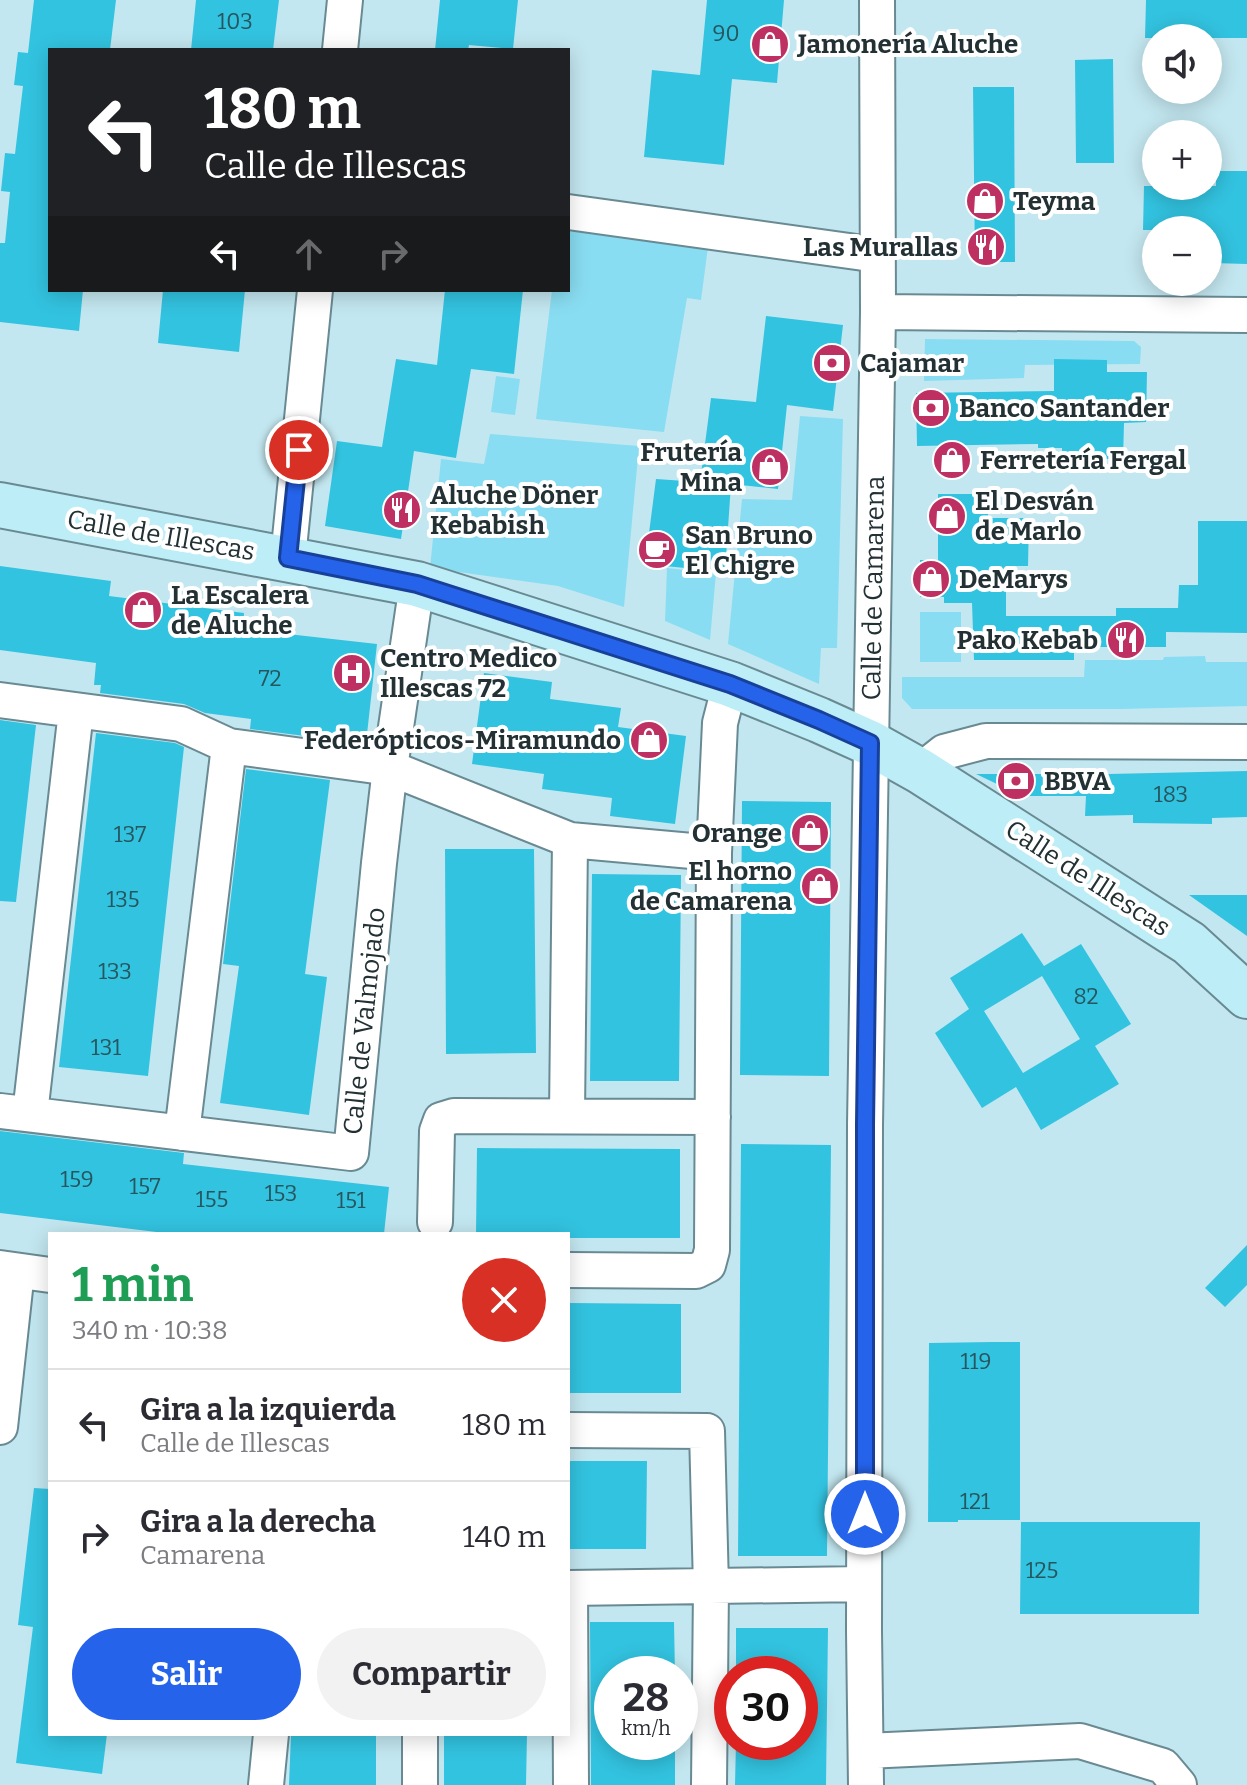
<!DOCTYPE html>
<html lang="es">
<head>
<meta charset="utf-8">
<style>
  :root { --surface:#fff; --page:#f2f2f3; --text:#2b2b33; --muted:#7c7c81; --line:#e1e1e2; --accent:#2563eb }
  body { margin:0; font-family:Bitter,serif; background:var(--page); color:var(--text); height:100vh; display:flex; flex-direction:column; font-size:30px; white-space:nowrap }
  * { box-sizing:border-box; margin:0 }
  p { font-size:26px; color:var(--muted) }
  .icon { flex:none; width:44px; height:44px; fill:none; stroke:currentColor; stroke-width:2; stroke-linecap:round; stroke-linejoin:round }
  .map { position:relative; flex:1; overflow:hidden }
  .details { position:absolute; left:48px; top:1232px; width:522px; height:504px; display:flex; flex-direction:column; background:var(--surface); border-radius:0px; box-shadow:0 4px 20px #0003 }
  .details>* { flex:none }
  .hud { position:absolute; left:48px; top:48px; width:522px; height:244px; border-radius:0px; box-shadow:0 4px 20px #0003; background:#202124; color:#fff; overflow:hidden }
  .fabs { position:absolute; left:1142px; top:24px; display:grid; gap:16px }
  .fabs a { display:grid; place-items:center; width:80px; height:80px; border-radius:50%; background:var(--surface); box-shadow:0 4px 20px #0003; font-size:40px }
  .speed { position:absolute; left:594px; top:1656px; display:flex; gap:16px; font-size:40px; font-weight:700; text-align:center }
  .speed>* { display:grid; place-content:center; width:104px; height:104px; border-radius:50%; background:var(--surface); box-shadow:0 4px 20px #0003; line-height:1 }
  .speed small { font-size:20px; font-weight:400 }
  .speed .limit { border:12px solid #d22; background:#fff; color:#111 }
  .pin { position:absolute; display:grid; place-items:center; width:68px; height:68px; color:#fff; margin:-34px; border:4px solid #fff; border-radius:50%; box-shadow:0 2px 8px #0007 }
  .me { position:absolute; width:88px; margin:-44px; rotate:0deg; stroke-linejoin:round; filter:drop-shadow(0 0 6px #0008) }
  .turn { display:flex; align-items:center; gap:28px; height:168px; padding:0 24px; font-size:36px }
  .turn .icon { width:104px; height:104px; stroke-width:2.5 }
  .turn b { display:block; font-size:56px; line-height:68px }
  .lanes { display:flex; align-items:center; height:76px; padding:0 24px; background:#0003; justify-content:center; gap:40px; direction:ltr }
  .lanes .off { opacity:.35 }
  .round { display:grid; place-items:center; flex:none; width:84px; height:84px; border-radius:42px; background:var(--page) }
  .headline { display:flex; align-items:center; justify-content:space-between; height:136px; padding:0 24px }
  h1 { font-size:48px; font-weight:700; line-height:60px; color:#1e9e55 }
  .action { display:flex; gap:16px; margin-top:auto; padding:16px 24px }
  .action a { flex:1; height:92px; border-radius:48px; background:var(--accent); color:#fff; font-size:32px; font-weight:700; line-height:92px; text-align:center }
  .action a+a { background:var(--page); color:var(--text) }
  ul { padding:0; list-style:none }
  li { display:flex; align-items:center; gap:24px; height:112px; padding:0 24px; border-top:2px solid var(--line) }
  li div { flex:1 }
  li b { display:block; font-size:30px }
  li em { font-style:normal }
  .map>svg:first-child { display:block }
  .green { fill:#89ddf2 }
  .building { fill:#32c3e0; fill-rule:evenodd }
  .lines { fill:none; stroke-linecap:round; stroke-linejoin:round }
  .street-casing { stroke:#698a93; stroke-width:38 }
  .secondary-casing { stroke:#698a93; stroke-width:48 }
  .street { stroke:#fff; stroke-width:34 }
  .secondary { stroke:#bdedf6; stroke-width:44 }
  .route-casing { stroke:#184099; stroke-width:20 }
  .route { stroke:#2563eb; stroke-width:14 }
  .labels { text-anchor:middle; stroke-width:8; stroke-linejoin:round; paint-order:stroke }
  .number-label { font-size:22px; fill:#27565f }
  .poi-label { font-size:26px; font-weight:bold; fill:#233134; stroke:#fff; text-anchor:start }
  .street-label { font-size:26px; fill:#233134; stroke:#fff }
</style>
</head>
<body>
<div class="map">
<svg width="1247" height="1785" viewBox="0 0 1247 1785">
  <rect width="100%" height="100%" fill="#c3e7f0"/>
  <path class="green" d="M568 231 708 247 701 300 687 298 664 432 536 419 552 290H568Z
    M925 339 1134 341 1141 347 1140 364 1025 365 1024 378 924 381Z
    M496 376 520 379 515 415 491 412Z
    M800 416 843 419 837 648H821L819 684 728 644 742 499 792 500Z
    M490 434 639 446 624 607 558 586 430 568 441 459 484 464Z
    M667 568 716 573 710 640 665 621Z
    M920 612H961V662H920Z
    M1205 656 1206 662H1247V706L1121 709H912L902 698V677H1084L1085 660H1163L1164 657Z"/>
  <path class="building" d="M34 0H116L110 50H50V290H83L79 331 0 322V243H5L10 192 1 191 5 153 15 154 23 86 14 85 18 52 28 53Z
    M196 0H279L273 50H191Z
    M440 0H518L513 49 469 45 468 50H435Z
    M707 0H784L777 83 732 79 724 165 644 157 652 70 700 75Z
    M1146 0H1247V38H1145Z
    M1113 59 1114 163H1076L1075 60Z
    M973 87H1014L1015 262H975Z
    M1216 171H1247V264L1212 263 1213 230H1143L1144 186H1216Z
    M163 290H245L239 352 158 343Z
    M445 290H523L514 374 471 369 456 458 414 451 401 539 325 526 337 441 382 447 396 359 437 365Z
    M766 316 843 325 833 411 787 405 778 489 731 484 725 572 645 564 656 479 700 482 711 398 756 402Z
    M1054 359 1107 360V372H1147L1146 422 1124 423 1123 459H1062V448H1038V444L917 446 916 393 1054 391Z
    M938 494H989L988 518H1029L1028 566H1006V616H1116V608H1178L1179 585H1198V521H1247V633L1166 632V647H1074V660H974L972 603H944V597H920V560H938Z
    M0 566 111 581 109 596 244 613 243 629 377 644 367 734 337 729 336 740 250 729 251 719 205 713 184 704 100 693 101 685H94L96 663 0 650Z
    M484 673 552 682 550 699 621 708 618 727 686 736 675 824 610 816 612 798 542 789 544 774 472 764Z
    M0 720 36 725 16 902 0 901Z
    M96 733 175 743 184 747 148 1076 59 1067Z
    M246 769 330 780 305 974 327 977 309 1115 220 1103 239 966 223 964Z
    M1247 771V817L1212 818V824L1133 823V815L1085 816 1086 796H1022L976 774H1108Z
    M742 801 831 802 829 1076 740 1075Z
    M445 849H534L536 1053 446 1054Z
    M592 874 681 875 679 1081H590Z
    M1189 895H1247V936Z
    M1022 933 1044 966 1081 944 1131 1024 1095 1046 1119 1084 1041 1130 1016 1087 982 1108 935 1033 969 1009 950 978ZM1042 976 1080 1039 1023 1073 984 1011Z
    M0 1131 184 1153 183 1164 389 1187 384 1234H173L0 1213Z
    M741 1144 831 1145 827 1556H738Z
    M477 1148 680 1149V1238H568V1234H476Z
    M1247 1245V1285L1225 1307 1205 1288Z
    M568 1303 681 1304V1393H568Z
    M992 1342H1020V1520H958V1522H928L929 1343Z
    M568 1461H647L646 1549H568Z
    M34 1488 50 1489V1734H107L102 1774 16 1763 33 1627 18 1625Z
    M1021 1522H1200L1199 1614H1020Z
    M590 1622H674L675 1674H612V1742H675V1785H591Z
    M736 1628H828L826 1785H735L736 1742H800V1674H736Z
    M291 1734H376V1785H289Z
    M444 1734H527L526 1785H444Z"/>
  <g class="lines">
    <defs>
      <path id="street" d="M340 50 345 0
        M568 212 878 255
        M878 312 1247 315
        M288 558 315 290
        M0 700 181 724 229 746 390 768 570 840 714 853
        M920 771 944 752 986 741 1247 742
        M0 1111 351 1153 379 863 390 768 417 584
        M30 1114 76 711
        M567 1115 570 840
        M182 1133 229 746
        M435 1222 437 1131 441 1120 454 1116 713 1117
        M0 1268 50 1275
        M568 1270 696 1271 708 1265 712 1250 714 853 720 723 730 684
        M0 1427 17 1271
        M568 1430 707 1431 711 1587 709 1785
        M568 1588 864 1584
        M570 1588 571 1785
        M866 1751 1080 1741 1163 1766 1179 1785
        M266 1785 271 1734
        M420 1785V1734
        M866 1785 864 1631 865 1125 878 312 877 0"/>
      <path id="secondary" d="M0 505 417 584 730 684 819 720 870 743 920 771 1189 943 1247 996"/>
    </defs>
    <use href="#street" class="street-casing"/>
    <use href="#secondary" class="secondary-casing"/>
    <use href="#street" class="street"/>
    <use href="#secondary" class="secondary"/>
  </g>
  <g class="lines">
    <defs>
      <path id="route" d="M299 450 288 558 417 584 445 593 730 684 819 720 870 743 865 1125V1514"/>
    </defs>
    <use href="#route" class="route-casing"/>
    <use href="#route" class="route"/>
  </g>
  <defs>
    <symbol id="shop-disc" viewBox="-11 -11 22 22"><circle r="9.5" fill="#bd3061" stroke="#fff"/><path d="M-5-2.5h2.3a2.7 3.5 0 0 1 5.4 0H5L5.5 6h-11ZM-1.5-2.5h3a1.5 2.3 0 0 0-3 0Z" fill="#fff"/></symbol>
    <symbol id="restaurant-disc" viewBox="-11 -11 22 22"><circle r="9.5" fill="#bd3061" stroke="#fff"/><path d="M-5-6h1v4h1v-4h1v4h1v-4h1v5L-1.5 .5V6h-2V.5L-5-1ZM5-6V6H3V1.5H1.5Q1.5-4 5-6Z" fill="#fff"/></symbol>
    <symbol id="bank-disc" viewBox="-11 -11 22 22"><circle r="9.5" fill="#bd3061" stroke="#fff"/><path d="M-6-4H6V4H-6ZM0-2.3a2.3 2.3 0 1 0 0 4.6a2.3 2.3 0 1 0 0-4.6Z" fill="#fff"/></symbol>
    <symbol id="cafe-disc" viewBox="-11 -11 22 22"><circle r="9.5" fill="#bd3061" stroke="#fff"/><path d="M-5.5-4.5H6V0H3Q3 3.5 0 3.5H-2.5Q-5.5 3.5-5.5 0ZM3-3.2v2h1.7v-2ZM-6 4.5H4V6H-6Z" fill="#fff"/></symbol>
    <symbol id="hospital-disc" viewBox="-11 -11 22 22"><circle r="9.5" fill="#bd3061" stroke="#fff"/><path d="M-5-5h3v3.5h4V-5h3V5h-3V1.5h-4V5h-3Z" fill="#fff"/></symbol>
  </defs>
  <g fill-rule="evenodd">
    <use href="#shop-disc" x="748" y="22" width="44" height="44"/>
    <use href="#shop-disc" x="963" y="179" width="44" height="44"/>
    <use href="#restaurant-disc" x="964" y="225" width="44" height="44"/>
    <use href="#bank-disc" x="810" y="341" width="44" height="44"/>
    <use href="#bank-disc" x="909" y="386" width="44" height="44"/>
    <use href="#shop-disc" x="930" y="438" width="44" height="44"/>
    <use href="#shop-disc" x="748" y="445" width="44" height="44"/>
    <use href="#restaurant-disc" x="380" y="488" width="44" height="44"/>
    <use href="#shop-disc" x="925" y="494" width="44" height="44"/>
    <use href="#cafe-disc" x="635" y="528" width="44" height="44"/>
    <use href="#shop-disc" x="909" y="557" width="44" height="44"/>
    <use href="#shop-disc" x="121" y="588" width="44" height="44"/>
    <use href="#restaurant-disc" x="1104" y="618" width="44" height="44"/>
    <use href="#hospital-disc" x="330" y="651" width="44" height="44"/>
    <use href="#shop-disc" x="627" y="718" width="44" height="44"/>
    <use href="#bank-disc" x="994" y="759" width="44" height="44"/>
    <use href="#shop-disc" x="788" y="811" width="44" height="44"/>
    <use href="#shop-disc" x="798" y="864" width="44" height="44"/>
  </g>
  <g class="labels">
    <g class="number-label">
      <text x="235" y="29">103</text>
      <text x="726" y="41">90</text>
      <text x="270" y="686">72</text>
      <text x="1171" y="802">183</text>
      <text x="130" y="842">137</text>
      <text x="123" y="907">135</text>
      <text x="115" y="979">133</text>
      <text x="1086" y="1004">82</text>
      <text x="106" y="1055">131</text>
      <text x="77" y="1187">159</text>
      <text x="145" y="1194">157</text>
      <text x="281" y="1201">153</text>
      <text x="212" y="1207">155</text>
      <text x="351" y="1208">151</text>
      <text x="976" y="1369">119</text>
      <text x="975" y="1509">121</text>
      <text x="1042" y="1578">125</text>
    </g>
    <g class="poi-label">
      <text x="798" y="53">Jamonería Aluche</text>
      <text x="1013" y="210">Teyma</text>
      <text x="958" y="256" text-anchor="end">Las Murallas</text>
      <text x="860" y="372">Cajamar</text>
      <text x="959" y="417">Banco Santander</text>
      <text x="742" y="461" text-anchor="end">Frutería<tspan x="742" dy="30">Mina</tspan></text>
      <text x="980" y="469">Ferretería Fergal</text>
      <text x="430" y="504">Aluche Döner<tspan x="430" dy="30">Kebabish</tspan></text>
      <text x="975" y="510">El Desván<tspan x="975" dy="30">de Marlo</tspan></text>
      <text x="685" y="544">San Bruno<tspan x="685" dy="30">El Chigre</tspan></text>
      <text x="959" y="588">DeMarys</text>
      <text x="171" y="604">La Escalera<tspan x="171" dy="30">de Aluche</tspan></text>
      <text x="1098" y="649" text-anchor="end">Pako Kebab</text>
      <text x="380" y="667">Centro Medico<tspan x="380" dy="30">Illescas 72</tspan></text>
      <text x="621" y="749" text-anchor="end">Federópticos-Miramundo</text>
      <text x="1044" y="790">BBVA</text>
      <text x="782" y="842" text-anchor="end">Orange</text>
      <text x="792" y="880" text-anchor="end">El horno<tspan x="792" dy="30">de Camarena</tspan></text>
    </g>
    <g class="street-label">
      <text transform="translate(161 535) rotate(10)" y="9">Calle de Illescas</text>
      <text transform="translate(873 588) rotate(-89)" y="9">Calle de Camarena</text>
      <text transform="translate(1088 878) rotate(33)" y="9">Calle de Illescas</text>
      <text transform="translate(364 1021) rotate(-84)" y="9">Calle de Valmojado</text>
    </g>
  </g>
</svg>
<div class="fabs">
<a><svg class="icon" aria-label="sound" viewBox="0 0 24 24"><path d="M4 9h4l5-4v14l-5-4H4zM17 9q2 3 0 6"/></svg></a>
<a>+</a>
<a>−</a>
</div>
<div class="speed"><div>28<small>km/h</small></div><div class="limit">30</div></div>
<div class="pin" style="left:299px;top:450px;background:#d93025"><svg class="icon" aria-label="arrive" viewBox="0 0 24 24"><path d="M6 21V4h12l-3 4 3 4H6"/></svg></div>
<svg class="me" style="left:865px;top:1514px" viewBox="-20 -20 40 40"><circle r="17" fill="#2563eb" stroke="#fff" stroke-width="3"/><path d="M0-11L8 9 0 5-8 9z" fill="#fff"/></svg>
<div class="hud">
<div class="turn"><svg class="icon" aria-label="left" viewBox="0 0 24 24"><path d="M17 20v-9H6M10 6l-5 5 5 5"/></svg><div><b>180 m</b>Calle de Illescas</div></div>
<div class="lanes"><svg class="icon" aria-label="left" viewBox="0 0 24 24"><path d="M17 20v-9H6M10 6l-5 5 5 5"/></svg><svg class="icon off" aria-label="ahead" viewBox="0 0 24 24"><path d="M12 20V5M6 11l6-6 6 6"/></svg><svg class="icon off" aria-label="right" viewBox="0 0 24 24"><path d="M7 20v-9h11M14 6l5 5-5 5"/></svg></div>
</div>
<section class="details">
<div class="headline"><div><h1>1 min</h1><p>340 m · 10:38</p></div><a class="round" style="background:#d93025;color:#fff"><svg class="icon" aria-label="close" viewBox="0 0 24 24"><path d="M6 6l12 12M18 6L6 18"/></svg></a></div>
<ul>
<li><svg class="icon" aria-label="left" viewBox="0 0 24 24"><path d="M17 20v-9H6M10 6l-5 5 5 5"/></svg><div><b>Gira a la izquierda</b><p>Calle de Illescas</p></div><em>180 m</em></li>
<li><svg class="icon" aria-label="right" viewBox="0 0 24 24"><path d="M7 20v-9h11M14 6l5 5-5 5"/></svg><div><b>Gira a la derecha</b><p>Camarena</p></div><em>140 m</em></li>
</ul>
<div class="action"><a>Salir</a><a>Compartir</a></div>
</section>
</div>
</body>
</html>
